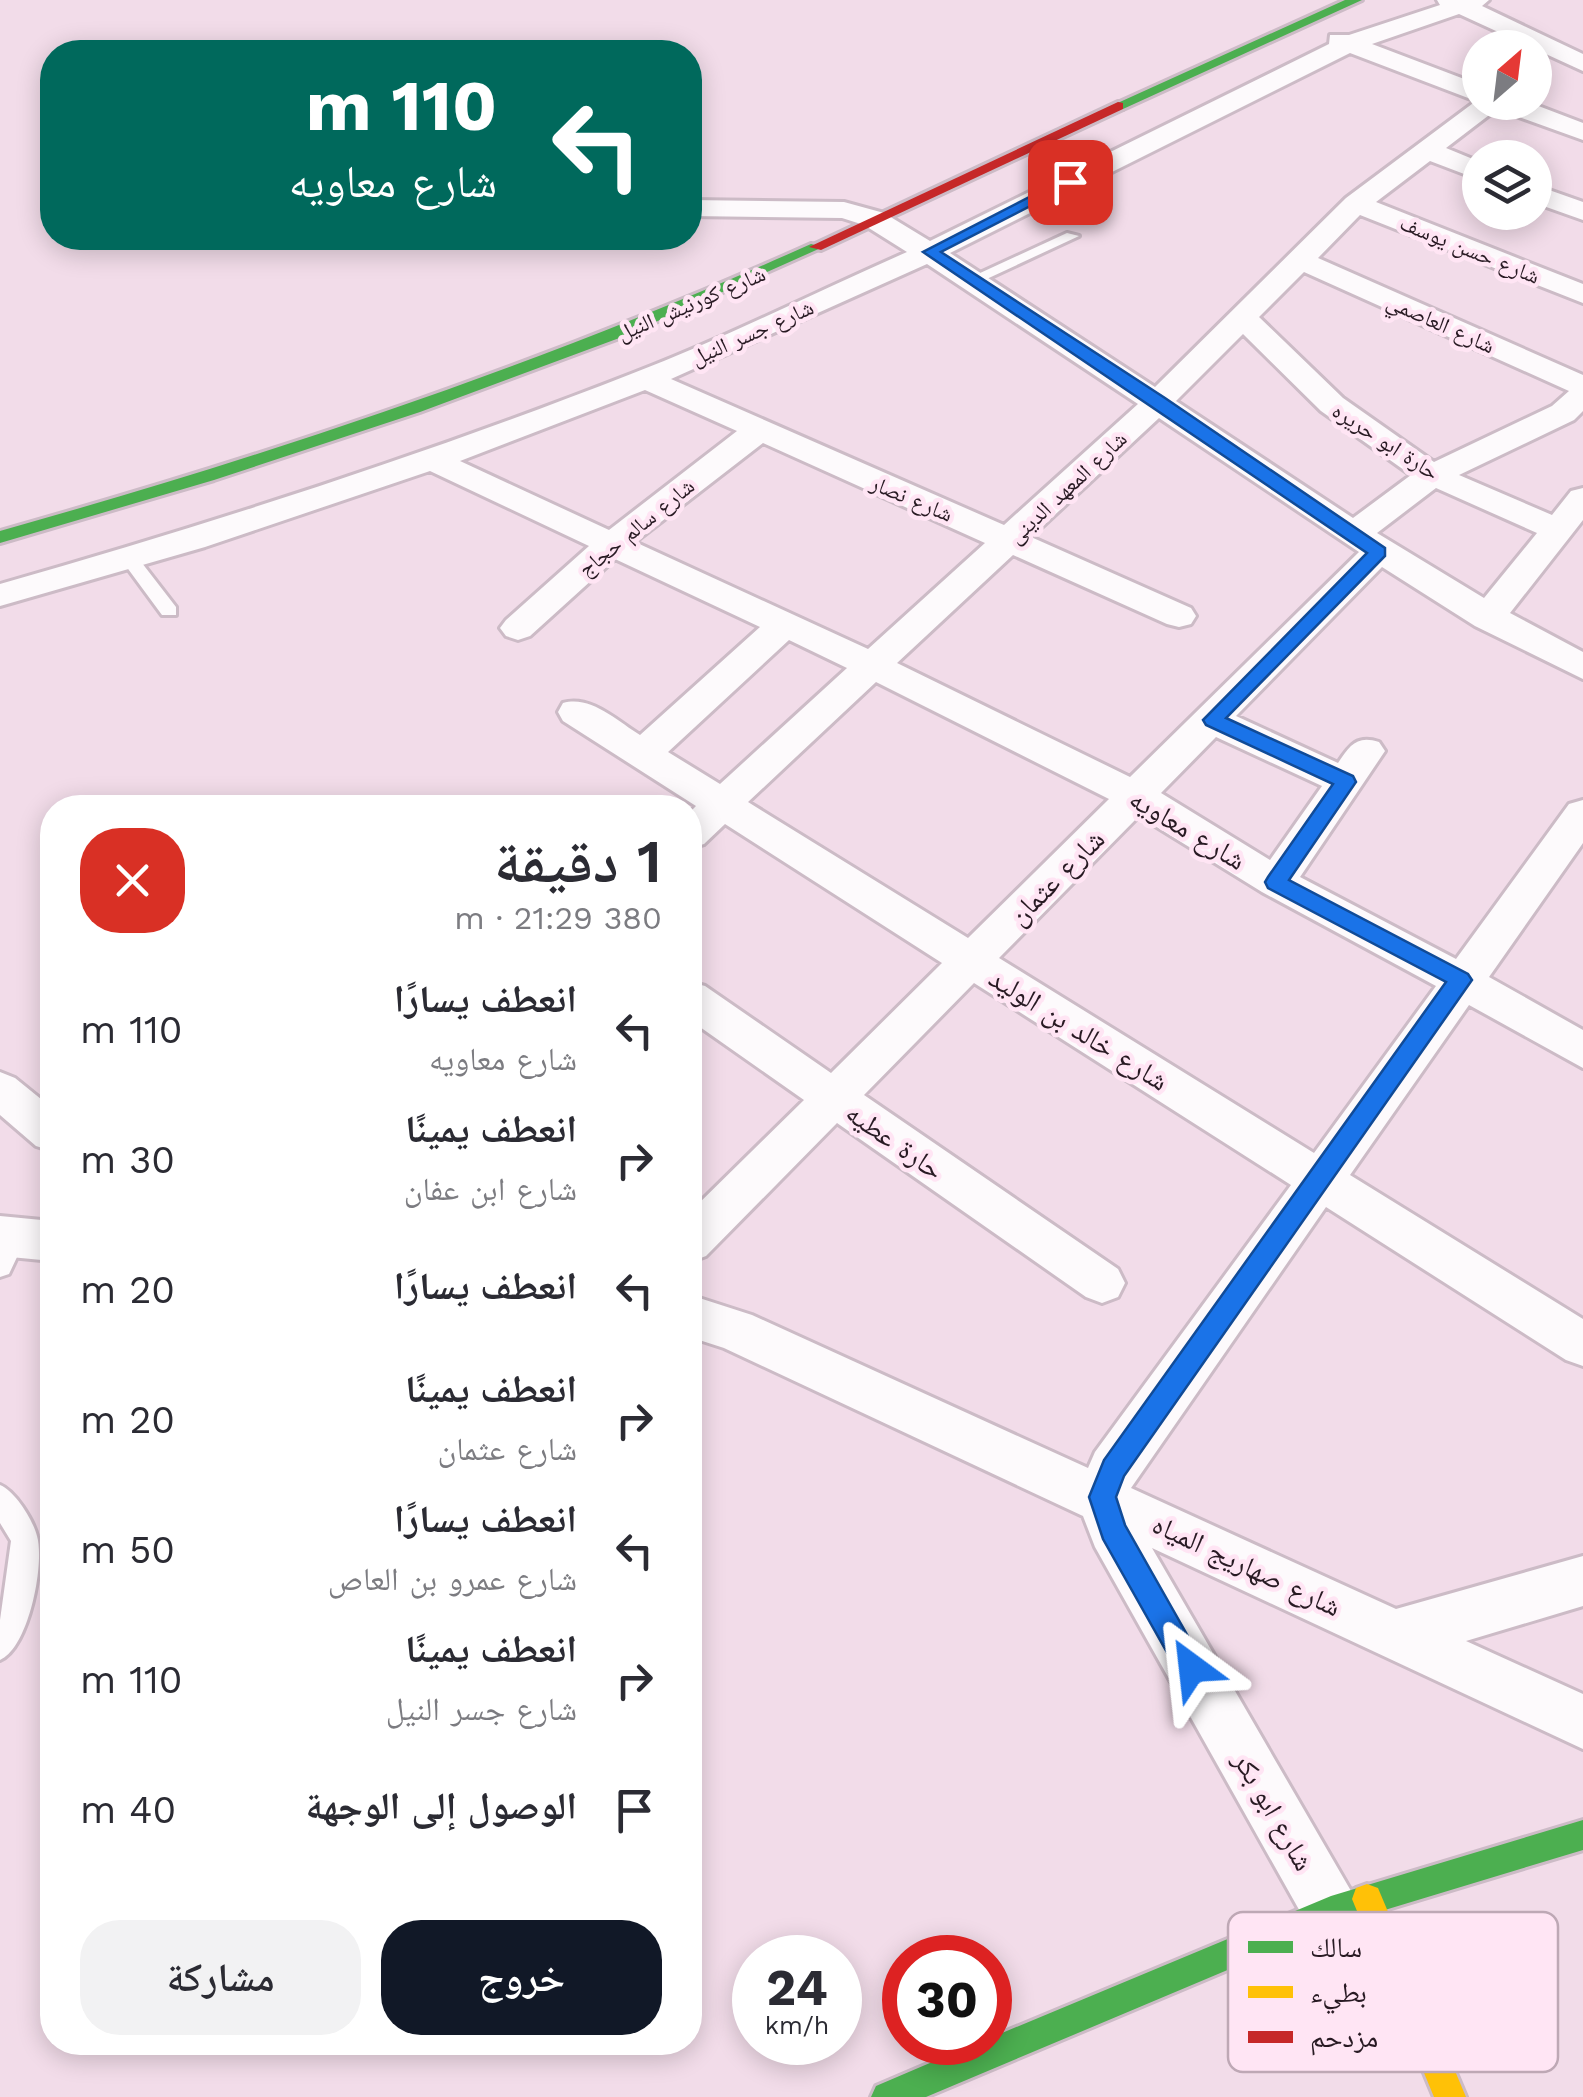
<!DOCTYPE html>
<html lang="ar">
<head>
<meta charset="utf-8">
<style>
  :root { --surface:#fff; --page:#f2f2f3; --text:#2b2b33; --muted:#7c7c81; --accent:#111827 }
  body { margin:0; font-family:"Work Sans","Noto Naskh Arabic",sans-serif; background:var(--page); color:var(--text); direction:rtl; height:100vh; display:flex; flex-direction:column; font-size:38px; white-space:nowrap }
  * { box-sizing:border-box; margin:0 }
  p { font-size:32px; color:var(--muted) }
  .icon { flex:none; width:55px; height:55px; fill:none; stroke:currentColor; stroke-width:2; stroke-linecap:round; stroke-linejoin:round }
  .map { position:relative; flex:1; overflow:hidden; direction:ltr }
  .side { position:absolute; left:40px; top:795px; width:662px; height:1260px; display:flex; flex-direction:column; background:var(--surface); border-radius:40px; box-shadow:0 5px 25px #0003; direction:rtl }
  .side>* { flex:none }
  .banner { position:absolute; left:40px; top:40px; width:662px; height:210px; border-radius:40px; box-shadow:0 5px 25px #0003; direction:rtl; background:#00695c; color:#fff; overflow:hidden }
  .needle { width:65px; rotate:28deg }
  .fabs { position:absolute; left:1462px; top:30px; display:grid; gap:20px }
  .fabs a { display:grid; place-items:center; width:90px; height:90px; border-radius:50%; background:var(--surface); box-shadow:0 5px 25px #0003; font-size:50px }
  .speed { position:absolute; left:732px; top:1935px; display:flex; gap:20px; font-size:50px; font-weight:700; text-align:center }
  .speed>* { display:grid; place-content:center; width:130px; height:130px; border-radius:50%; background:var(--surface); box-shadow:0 5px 25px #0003; line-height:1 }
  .speed small { font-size:25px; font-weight:400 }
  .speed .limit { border:15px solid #d22; background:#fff; color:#111 }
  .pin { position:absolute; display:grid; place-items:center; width:85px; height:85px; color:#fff; margin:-42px; border-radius:20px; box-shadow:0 5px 15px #0006 }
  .me { position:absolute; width:110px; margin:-55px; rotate:330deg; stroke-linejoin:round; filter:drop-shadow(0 0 8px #0008) }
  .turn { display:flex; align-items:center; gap:35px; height:210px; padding:0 40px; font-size:45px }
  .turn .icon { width:130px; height:130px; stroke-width:2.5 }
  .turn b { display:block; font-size:70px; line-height:85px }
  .round { display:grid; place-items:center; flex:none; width:105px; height:105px; border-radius:40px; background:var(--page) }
  .summary { display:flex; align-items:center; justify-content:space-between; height:170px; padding:0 40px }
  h1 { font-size:60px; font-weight:600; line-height:75px }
  .primary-button { display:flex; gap:20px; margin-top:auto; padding:20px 40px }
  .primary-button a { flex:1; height:115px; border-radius:40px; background:var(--accent); color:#fff; font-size:40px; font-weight:600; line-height:115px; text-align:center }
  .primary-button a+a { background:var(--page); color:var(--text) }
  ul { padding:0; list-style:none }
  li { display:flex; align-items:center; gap:30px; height:130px; padding:0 40px }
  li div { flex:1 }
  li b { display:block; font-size:38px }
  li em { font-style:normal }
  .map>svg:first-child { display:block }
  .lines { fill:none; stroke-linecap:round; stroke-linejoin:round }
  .lane-casing { stroke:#ccbbc6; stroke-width:6 }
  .street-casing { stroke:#ccbbc6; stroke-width:6 }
  .fast-casing { stroke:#ccbbc6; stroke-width:6 }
  .slow-casing { stroke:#ccbbc6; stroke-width:6 }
  .jam-casing { stroke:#ccbbc6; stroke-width:6 }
  .lane { fill:#fdfafc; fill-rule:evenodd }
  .street { fill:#fdfafc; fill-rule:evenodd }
  .fast { fill:#4caf50; fill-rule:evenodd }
  .slow { fill:#ffc107; fill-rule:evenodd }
  .jam { fill:#c62828; fill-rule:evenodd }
  .route { fill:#1a73e8; stroke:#114b97; stroke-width:2.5 }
  .labels { text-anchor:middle; stroke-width:9; stroke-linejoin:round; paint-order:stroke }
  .far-street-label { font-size:22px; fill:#281a23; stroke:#ffe5f4 }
  .street-label { font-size:28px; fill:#281a23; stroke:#ffe5f4 }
  .key { fill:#ffe5f4; stroke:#bea8b5; stroke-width:2.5 }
  .key-label { font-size:28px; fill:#281a23 }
</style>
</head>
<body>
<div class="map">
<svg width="1583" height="2097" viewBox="0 0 1583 2097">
  <rect width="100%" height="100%" fill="#f2dce9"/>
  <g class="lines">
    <defs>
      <path id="lane" d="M1067 233 1079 236 978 283 965 280Z
        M129 552 135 554 176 607V615H162L123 562V554Z
        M14 1228 23 1231 26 1238 9 1274 0 1277V1241L5 1231Z
        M0 1485C15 1491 33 1520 37 1536 45 1563 29 1648 0 1660V1620L11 1541 0 1523Z"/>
      <path id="street" d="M1437 0H1489L1482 6 1583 54V71L1459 14 1372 44 1480 85V102H1528L1583 123V140L1497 109 1446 148 1480 162V180L1430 161 1376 202 1583 284V303L1360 215 1318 258 1583 375V411L1574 420 1459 475 1552 515 1571 491 1583 488V520L1510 613 1583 652V679L1475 626 1382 567 1236 716 1338 763C1350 745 1357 735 1379 742L1385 751 1300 877 1456 959 1569 804 1583 800V843L1489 977 1583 1030V1068L1469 1005 1350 1175 1583 1319V1366L1566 1360 1326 1207 1131 1488 1396 1609 1583 1556V1606L1466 1641 1583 1694V1749L1152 1548 1351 1891 1360 1911 1351 1931 1331 1940 1311 1931 1095 1547 1083 1516 724 1348 690 1337V1295L752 1315 1088 1468 1095 1452 1291 1185 974 983 864 1095 1118 1269 1125 1283 1118 1297 1102 1303 1086 1297 837 1123 706 1256 690 1262V1212L804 1100 690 1020V982L705 986 831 1073 942 963 725 824 704 844 690 848V812L696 806 563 721 558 712 563 703C591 695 617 721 640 735L760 627 615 559 530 636 518 640 506 636 500 628 506 620 589 546 430 471 205 547 0 606V584C214 523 424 455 631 374 725 338 816 292 907 252L864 225 842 218 690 216V200L844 202 884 213 930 241 1329 44 1330 35H1349L1440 5ZM1350 53 1476 101 1346 198 1155 387 950 253ZM927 264 1138 404 1004 525 671 379ZM1304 272 1569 391 1552 406 1434 462 1343 398 1259 317ZM1243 334 1321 411 1411 475 1353 518 1176 401ZM645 390 737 431 609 530 460 461ZM1159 418 1359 552 1130 777 897 663 1013 555 1167 624 1179 627 1191 624 1196 616 1191 608 1031 537ZM763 443 985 543 868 649 635 542ZM1436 488 1537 533 1484 598 1377 533ZM789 640 847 668 720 784 668 752ZM876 682 1109 799 968 938 748 802ZM1216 737 1322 786 1270 860 1161 793ZM1139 816 1262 892 1436 986 1314 1153 999 958Z
        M1535 185 1583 202V220L1535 203Z
        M0 1072 15 1078 52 1108V1151L36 1146 0 1115Z
        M0 1216 52 1221V1261L0 1256Z"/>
      <path id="fast" d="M1345 0H1362L1123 109 1111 106Z
        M811 244 823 247 622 337 420 412 214 480 0 543V531C277 453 548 362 811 244Z
        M1583 1820V1850L1332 1926 926 2097H871L876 2086 979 2042H990V2038L1331 1896Z"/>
      <path id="slow" d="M1367 1884 1378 1888 1466 2097H1434L1352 1899 1356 1888Z"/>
      <path id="jam" d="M1118 102 1123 103V109L821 250 809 247Z"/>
    </defs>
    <use href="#lane" class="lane-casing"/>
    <use href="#street" class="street-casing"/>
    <use href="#fast" class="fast-casing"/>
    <use href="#slow" class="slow-casing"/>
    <use href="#jam" class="jam-casing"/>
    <use href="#lane" class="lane"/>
    <use href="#street" class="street"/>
    <use href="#fast" class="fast"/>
    <use href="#slow" class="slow"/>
    <use href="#jam" class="jam"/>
  </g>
  <path class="route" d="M1064 179 1077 182 941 252 1165 398 1385 548V556L1226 718 1353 776 1356 782 1289 880 1468 974 1472 980 1124 1476 1116 1497 1125 1525 1206 1668 1202 1679 1192 1683 1182 1679 1103 1539 1089 1497 1104 1460 1446 982 1268 888 1265 882 1268 877 1333 784 1206 725 1203 720 1367 553 923 252Z"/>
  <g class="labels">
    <g class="far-street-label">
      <text transform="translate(1470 249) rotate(22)" y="8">شارع حسن يوسف</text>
      <text transform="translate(691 303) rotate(-23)" y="8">شارع كورنيش النيل</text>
      <text transform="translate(1441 323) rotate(24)" y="8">شارع العاصمي</text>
      <text transform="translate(752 332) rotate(-24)" y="8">شارع جسر النيل</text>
      <text transform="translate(1386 441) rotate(33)" y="8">حارة ابو حريره</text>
      <text transform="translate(1067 487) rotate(-43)" y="8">شارع المعهد الدينى</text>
      <text transform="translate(912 498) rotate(23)" y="8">شارع نصار</text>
      <text transform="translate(636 527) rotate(-39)" y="8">شارع سالم حجاج</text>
    </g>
    <g class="street-label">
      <text transform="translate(1188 829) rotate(31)" y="10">شارع معاويه</text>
      <text transform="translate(1056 877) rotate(-45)" y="10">شارع عثمان</text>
      <text transform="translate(1079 1029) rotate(32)" y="10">شارع خالد بن الوليد</text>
      <text transform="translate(895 1141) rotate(35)" y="10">حارة عطيه</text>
      <text transform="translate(1247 1565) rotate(25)" y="10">شارع صهاريج المياه</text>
      <text transform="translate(1274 1811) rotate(60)" y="10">شارع ابو بكر</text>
    </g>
  </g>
  <rect x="1228" y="1912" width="330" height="160" rx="15" class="key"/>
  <rect x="1248" y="1941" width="45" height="12" fill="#4caf50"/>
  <rect x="1248" y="1986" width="45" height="12" fill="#ffc107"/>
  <rect x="1248" y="2031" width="45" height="12" fill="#c62828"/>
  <g class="key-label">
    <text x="1310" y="1957">سالك</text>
    <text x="1310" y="2002">بطيء</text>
    <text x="1310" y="2047">مزدحم</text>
  </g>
</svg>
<div class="fabs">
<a><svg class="needle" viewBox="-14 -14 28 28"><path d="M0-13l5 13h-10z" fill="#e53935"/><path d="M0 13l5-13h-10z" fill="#7c7c81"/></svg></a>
<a><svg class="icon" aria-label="layers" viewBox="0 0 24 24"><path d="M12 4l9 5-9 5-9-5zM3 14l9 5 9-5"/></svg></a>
</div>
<div class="speed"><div>24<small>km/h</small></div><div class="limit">30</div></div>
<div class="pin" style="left:1070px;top:182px;background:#d93025"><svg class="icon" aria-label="arrive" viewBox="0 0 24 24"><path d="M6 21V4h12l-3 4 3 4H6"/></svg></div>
<svg class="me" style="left:1192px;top:1668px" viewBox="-20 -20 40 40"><path d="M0-17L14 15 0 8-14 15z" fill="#1a73e8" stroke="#fff" stroke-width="4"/></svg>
<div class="banner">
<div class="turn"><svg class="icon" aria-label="left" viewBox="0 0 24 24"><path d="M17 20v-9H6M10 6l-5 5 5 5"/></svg><div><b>110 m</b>شارع معاويه</div></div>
</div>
<section class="side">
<div class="summary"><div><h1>1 دقيقة</h1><p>380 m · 21:29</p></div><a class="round" style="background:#d93025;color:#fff"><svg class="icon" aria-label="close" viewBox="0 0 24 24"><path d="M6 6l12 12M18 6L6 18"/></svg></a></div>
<ul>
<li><svg class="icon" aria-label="left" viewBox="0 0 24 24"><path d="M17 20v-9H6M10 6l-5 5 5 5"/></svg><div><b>انعطف يسارًا</b><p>شارع معاويه</p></div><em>110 m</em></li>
<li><svg class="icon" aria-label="right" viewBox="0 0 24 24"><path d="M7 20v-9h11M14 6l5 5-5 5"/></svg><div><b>انعطف يمينًا</b><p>شارع ابن عفان</p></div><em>30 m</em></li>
<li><svg class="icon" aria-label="left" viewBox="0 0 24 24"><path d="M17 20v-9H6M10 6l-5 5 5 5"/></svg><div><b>انعطف يسارًا</b></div><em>20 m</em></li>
<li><svg class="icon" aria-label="right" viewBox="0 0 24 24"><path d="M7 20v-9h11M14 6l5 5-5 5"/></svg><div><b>انعطف يمينًا</b><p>شارع عثمان</p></div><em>20 m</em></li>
<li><svg class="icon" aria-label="left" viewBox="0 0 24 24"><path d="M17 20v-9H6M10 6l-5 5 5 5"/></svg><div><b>انعطف يسارًا</b><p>شارع عمرو بن العاص</p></div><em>50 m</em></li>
<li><svg class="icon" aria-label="right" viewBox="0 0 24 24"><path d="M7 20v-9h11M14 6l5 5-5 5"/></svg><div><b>انعطف يمينًا</b><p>شارع جسر النيل</p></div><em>110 m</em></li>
<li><svg class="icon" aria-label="arrive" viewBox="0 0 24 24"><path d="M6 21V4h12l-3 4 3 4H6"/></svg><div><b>الوصول إلى الوجهة</b></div><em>40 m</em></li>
</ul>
<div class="primary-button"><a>خروج</a><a>مشاركة</a></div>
</section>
</div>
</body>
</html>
